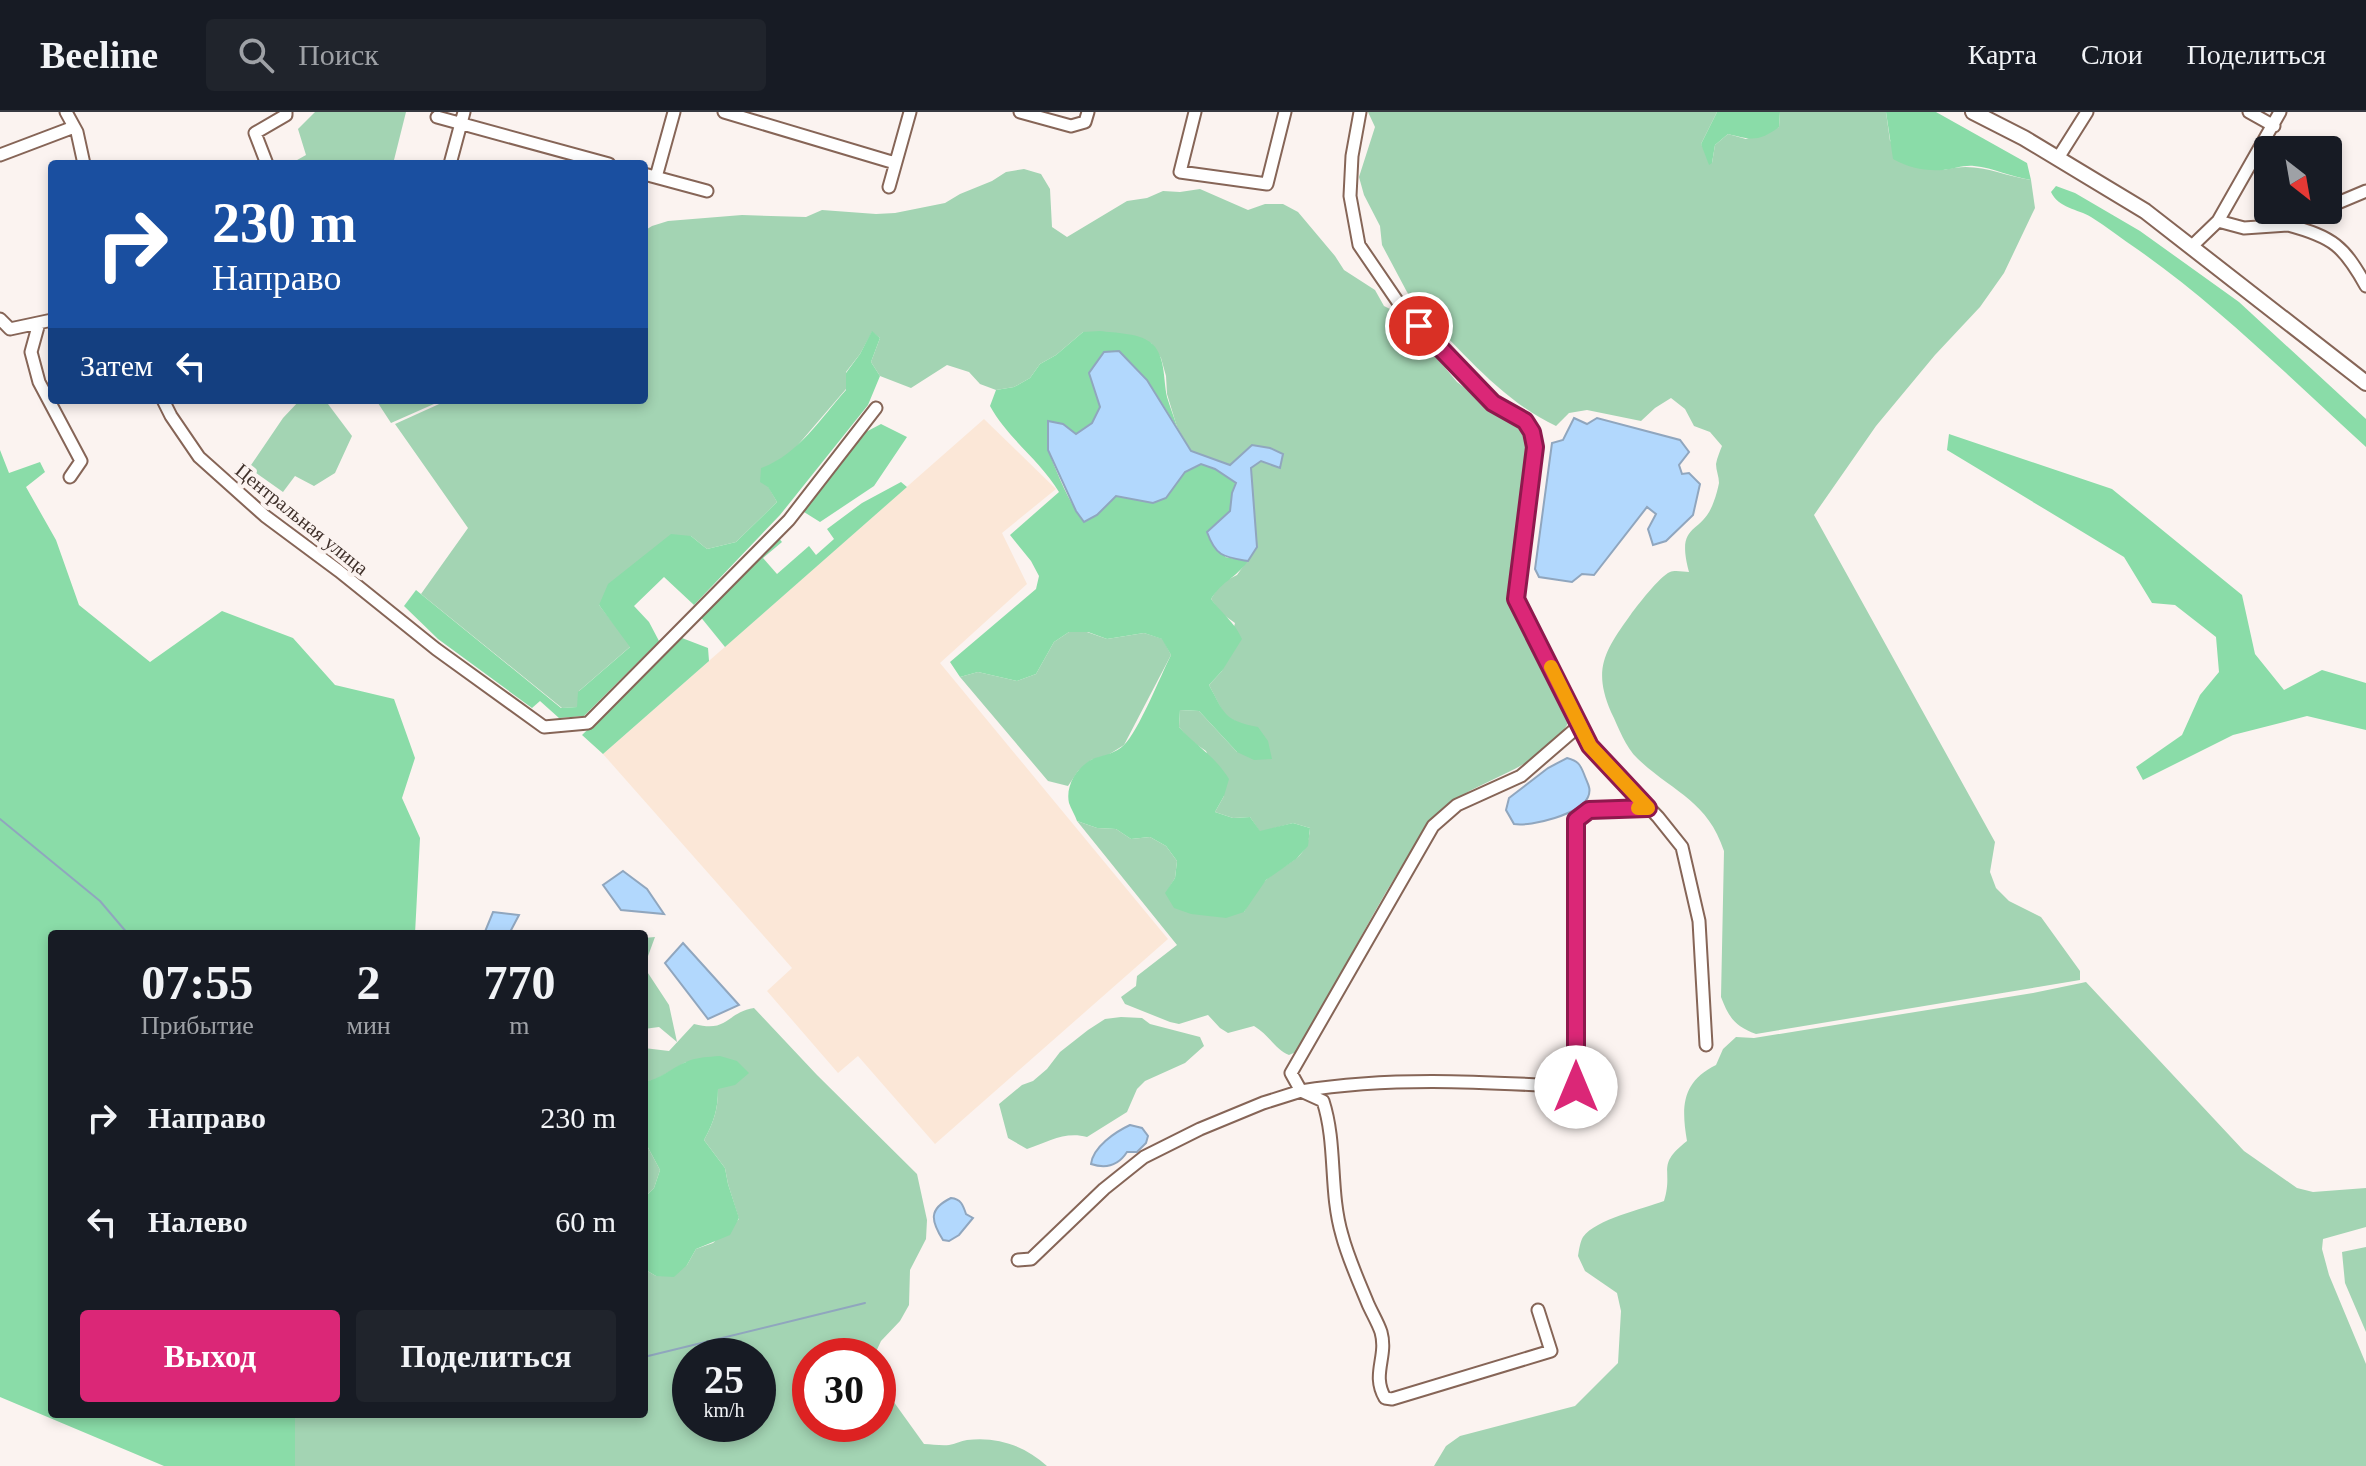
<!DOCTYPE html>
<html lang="ru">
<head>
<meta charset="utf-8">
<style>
  :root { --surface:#171b24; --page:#20242c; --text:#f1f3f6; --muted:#9ea1a6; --line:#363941; --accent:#db2777 }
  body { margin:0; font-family:"Times New Roman",serif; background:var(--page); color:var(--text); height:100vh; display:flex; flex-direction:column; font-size:30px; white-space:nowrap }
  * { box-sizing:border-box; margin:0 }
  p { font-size:26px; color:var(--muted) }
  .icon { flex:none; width:44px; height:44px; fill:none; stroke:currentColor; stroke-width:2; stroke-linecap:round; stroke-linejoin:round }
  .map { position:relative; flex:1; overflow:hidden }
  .details { position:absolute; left:48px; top:818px; width:600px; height:488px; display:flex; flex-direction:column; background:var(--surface); border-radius:8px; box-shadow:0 4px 12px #0003 }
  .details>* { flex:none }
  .guide { position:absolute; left:48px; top:48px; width:600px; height:244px; border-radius:8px; box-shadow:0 4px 12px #0003; background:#1a4fa0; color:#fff; overflow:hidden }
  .needle { width:52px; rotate:149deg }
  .tools { position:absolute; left:2254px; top:24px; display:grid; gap:16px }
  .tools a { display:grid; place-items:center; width:88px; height:88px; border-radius:8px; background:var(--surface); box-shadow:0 4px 12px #0003; font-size:40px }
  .speed { position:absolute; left:672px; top:1226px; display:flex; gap:16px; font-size:40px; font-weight:700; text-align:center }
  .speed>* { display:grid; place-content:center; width:104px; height:104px; border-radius:50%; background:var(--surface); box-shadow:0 4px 12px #0003; line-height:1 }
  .speed small { font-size:20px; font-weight:400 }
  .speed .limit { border:12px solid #d22; background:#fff; color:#111 }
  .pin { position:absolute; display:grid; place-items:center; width:68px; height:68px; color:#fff; margin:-34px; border:4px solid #fff; border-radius:50%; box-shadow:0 2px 8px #0007 }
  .me { position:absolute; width:88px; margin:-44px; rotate:0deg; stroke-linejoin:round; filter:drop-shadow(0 0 6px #0008) }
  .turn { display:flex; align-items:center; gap:28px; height:168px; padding:0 32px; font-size:36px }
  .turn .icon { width:104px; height:104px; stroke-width:2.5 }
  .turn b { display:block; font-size:56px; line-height:68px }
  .then { display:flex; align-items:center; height:76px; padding:0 32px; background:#0003; gap:16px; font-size:30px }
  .eta { display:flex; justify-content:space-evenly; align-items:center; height:136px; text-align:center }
  .eta b { font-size:48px; font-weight:700; line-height:56px }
  .primary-button { display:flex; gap:16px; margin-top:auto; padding:16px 32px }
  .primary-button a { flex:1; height:92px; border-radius:8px; background:var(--accent); color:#fff; font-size:32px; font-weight:700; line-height:92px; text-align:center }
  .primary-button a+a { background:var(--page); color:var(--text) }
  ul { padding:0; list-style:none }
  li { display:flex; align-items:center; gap:24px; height:104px; padding:0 32px }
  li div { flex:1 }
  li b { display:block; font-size:30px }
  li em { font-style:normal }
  header { display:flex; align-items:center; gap:48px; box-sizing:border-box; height:112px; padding:0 40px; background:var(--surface); border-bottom:2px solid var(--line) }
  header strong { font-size:38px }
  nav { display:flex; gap:44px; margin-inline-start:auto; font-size:28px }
  .search { width:560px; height:72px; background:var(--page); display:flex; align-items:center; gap:20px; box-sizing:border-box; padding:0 28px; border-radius:8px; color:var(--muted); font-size:30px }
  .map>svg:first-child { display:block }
  .industrial { fill:#fbe7d7 }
  .green { fill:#a3d4b3; fill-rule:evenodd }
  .forest { fill:#8adca8 }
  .water { fill:#b2d8fd; stroke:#90a6be; stroke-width:2 }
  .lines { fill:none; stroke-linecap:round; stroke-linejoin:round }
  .stream { stroke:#90a6be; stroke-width:2 }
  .minor-casing { stroke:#866557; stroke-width:15 }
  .major-casing { stroke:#866557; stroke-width:18 }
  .minor { stroke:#fff; stroke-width:11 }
  .major { stroke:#fff; stroke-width:14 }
  .route-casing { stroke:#8e194d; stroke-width:20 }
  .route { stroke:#db2777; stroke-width:14 }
  .slow { stroke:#f59e0b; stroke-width:14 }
  .labels { text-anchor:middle; stroke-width:8; stroke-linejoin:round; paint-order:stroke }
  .street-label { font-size:20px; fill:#40312b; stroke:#fbf3f0 }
</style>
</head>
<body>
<header>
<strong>Beeline</strong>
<div class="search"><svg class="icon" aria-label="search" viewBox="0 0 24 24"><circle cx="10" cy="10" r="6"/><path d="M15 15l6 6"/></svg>Поиск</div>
<nav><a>Карта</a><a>Слои</a><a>Поделиться</a></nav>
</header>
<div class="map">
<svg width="2366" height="1354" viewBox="0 0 2366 1354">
  <rect width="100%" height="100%" fill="#fbf3f0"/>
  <path class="industrial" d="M984 307 1056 377 1002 421 1027 472 940 551 1168 827 935 1032 858 944 838 961 767 879 792 856 603 642Z"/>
  <path class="green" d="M315 0H406L393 52H290L306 43 298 17Z
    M1368 0H1717L1701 32 1712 51 1715 33 1728 22 1746 27 1779 15 1780 0H1886L1890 29 1944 58C1978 49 1998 63 2031 68L2035 96 2004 161 1980 195 1935 243 1876 314 1814 403 1995 730 1990 760 1996 776 2009 789 2041 805 2080 859V868L1756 922C1735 914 1729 906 1721 885L1724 739C1707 688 1674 681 1638 647 1625 635 1619 616 1611 600 1593 558 1604 540 1629 505 1636 495 1660 464 1670 460 1675 458 1684 460 1689 460 1675 408 1702 425 1714 389 1716 384 1718 376 1719 371 1719 365 1716 358 1716 352 1717 346 1720 339 1722 334L1710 320 1694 314 1685 297 1671 286 1655 296 1641 309 1587 298 1569 301 1556 314C1501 288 1461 238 1418 195L1407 180 1382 133 1380 114 1364 83 1359 65 1375 15Z
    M1024 57 1041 62 1050 77 1052 115 1067 125 1127 89 1147 86 1163 79 1180 80 1200 77 1248 98 1265 92H1283L1298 100 1335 144 1344 158 1375 178 1384 194 1400 202 1457 270 1503 305 1519 313 1529 327V336L1510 484 1571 606C1543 660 1480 663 1439 700 1428 710 1420 727 1411 740 1372 799 1341 864 1307 926L1296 940 1289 943C1275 937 1268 922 1254 914L1228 921 1220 916 1208 903 1179 912 1170 910 1125 892 1121 885 1136 874 1137 864 1177 833 1077 709 1097 716 1116 717 1131 727 1150 725 1166 734 1177 749 1175 766 1166 781 1244 800C1250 789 1256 776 1266 768 1287 748 1308 750 1310 716L1293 711 1260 720 1250 705 1233 706 1215 700 1224 684 1206 639 1190 628 1179 615 1180 598 1199 599 1237 640 1241 612 1225 604 1209 573 1222 559 1235 511 1221 501 1211 487 1221 471 1237 463 1257 435 1251 355 1261 349 1280 356 1283 342 1231 353 1191 339 1177 315 1167 282 1166 264 1161 246 1151 231 1083 220 1056 243 1040 252 1030 266 1014 275 996 278 980 272 969 260 947 253 911 276 880 264 871 250 880 226 872 220 860 242 846 260V277L791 341 776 351 768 374 777 390 736 430 707 437 691 424 599 493 631 534 579 579 578 595 562 596 421 482 468 416 395 312 448 288H644V119L652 114 668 109 742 103 806 105 822 98 876 102 895 101 945 91 960 82 992 69 1006 60Z
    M300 288H325L352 324 335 361 314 374 295 364 283 380 249 356 283 306Z
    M376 288H443L391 311Z
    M1069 520H1087L1107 527 1144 521 1163 527 1171 543 1124 633 1108 643 1091 648 1078 659 1068 674 1048 669 960 565 978 560 1017 569 1036 562 1054 530Z
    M655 825 644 855 669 893 677 930 659 915 644 917V826Z
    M2086 870 2244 1039 2297 1076 2313 1080 2366 1076V1115L2323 1127 2322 1137 2329 1163 2366 1252V1354H1434L1446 1334 1460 1324 1575 1294 1618 1251 1621 1199 1617 1181 1585 1159 1578 1144C1579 1138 1580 1130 1583 1125 1596 1107 1643 1097 1664 1089 1674 1057 1655 1054 1687 1029 1681 994 1682 970 1716 953L1723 937 1736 925 1754 926 2033 881Z
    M754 896 817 963 917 1062 927 1108 926 1127 910 1158 909 1193 900 1209 881 1229 874 1244H810V1312H878V1268L924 1332C932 1332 941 1334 949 1333 955 1332 961 1329 967 1328 997 1324 1025 1334 1047 1354H295V1302H644V1157L656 1164 687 1153 696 1137 713 1131 739 1107 728 1072 725 1056 704 1028C714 1010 718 997 718 977L686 950 655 968 644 970V936L669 939 694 912C729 921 725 901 754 896ZM690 1244H758V1312H690Z
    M1121 905 1142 906 1150 912 1200 925 1204 934 1185 951 1145 969 1137 977 1127 1000 1087 1025C1065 1019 1048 1030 1027 1037L1008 1026 999 992 1022 973 1033 969 1047 957 1060 940 1088 918 1105 907Z
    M644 1028 660 1058 654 1076 644 1086Z
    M2366 1135V1220L2345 1171 2342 1140Z"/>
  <path class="forest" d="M1717 0H1780L1779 15C1759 30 1751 28 1728 22L1715 33 1712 51 1709 53 1701 32Z
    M1886 0H1936L2027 51 2031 68C2011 65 1994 56 1974 54 1963 53 1954 57 1943 58 1924 59 1909 56 1893 47Z
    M2056 74 2075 81 2140 119 2239 190 2366 307V335C2291 267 2220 195 2137 137 2122 127 2107 115 2091 105 2078 97 2058 96 2051 80Z
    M872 219 880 226 871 250 880 264 868 293 780 403 694 493 664 465 634 494 649 510 659 529 584 604 559 606 540 589 532 596 438 527 404 494 416 478 561 596 577 595 578 580 630 535 599 493 608 472 671 422 691 424 707 437 736 430 777 390 768 375 760 370 761 356C798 343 821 306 846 278V261L860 242Z
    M1100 219C1115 221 1138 221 1150 230 1166 242 1163 267 1167 285 1170 295 1174 305 1177 315L1147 268 1089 261 1100 295 1092 311 1076 322 1063 312 1048 338C1058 363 1068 389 1084 410L1097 403 1116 384 1153 391 1166 386 1185 360 1201 352 1215 357 1236 371 1232 381 1225 445 1248 449C1235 467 1223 468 1211 487 1222 502 1234 509 1242 527L1222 559 1209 573C1225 602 1223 608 1258 615L1268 629 1272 647 1254 648 1237 640 1199 599 1180 598 1179 615C1196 634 1215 644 1229 667L1224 684 1215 700 1233 706 1250 705 1260 719 1293 711 1310 716 1308 734 1296 747 1266 768 1244 800 1226 806 1191 802 1174 796 1165 781 1175 766 1177 749 1166 734 1150 725 1131 727 1116 717 1097 716 1077 709C1075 703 1071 697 1069 691 1065 673 1078 653 1095 646 1105 643 1116 641 1124 633 1138 620 1161 563 1171 543L1162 527 1144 521 1107 527 1088 520H1069L1054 530 1036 562 1017 569 978 560 960 565 950 550 1036 477 1039 464 1031 449 1010 423 1059 380C1040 348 1008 327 990 294L996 278 1014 275 1030 266 1040 252 1056 243 1083 220Z
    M881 312 907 325 874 374 820 410 804 400 862 322Z
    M1949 322 2112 377 2242 483 2255 542 2284 578 2322 558 2366 571V618L2307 604 2233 623 2143 668 2136 655 2182 623 2200 583 2219 560 2216 525 2175 493 2152 491 2124 445 1947 338Z
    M0 338 9 361 40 350 45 360 26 375 56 428 79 493 150 550 222 499 293 526 335 573 394 587 415 646 402 686 420 726 415 822H52V1302H295V1354H164L0 1285Z
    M901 370 907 375 725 535 699 503 777 424 782 430 763 446 777 462 809 434 816 443 834 427 827 417 862 391Z
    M682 526 708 536 709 549 603 642 582 623Z
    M720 944 737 949 749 961 735 973 718 977C718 997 714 1010 704 1028L725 1056 728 1072 739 1106 730 1123 696 1137 687 1153 674 1165 656 1164 644 1157V1086L654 1076 660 1058 644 1028V970C661 967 671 956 686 950 697 945 708 945 720 944Z"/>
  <path class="water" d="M1119 239 1147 268 1191 339 1230 353 1252 333 1270 336 1283 342 1280 356 1261 349 1251 356 1257 435 1248 449C1224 445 1216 445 1207 420L1230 399 1232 381 1236 371 1215 357 1201 352 1185 360 1166 386 1153 391 1116 384 1097 403 1084 410 1076 399 1048 338V309L1063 312 1076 322 1092 311 1100 295 1089 261 1104 240Z
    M1574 306 1587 312 1597 306 1680 328 1689 340 1679 353 1682 362 1689 361 1700 372 1693 403 1666 429 1653 433 1648 417 1656 402 1647 395 1594 463 1582 462 1572 470 1539 465 1535 457 1552 331 1563 328Z
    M1567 646C1578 649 1580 652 1584 662 1587 671 1592 676 1588 685 1581 702 1531 715 1514 712L1506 698 1509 686 1548 656Z
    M623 759 647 777 664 802 621 798 603 773Z
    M493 800 519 803 509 822H484Z
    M683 831 739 893 708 907 665 851Z
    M1130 1013 1142 1016 1148 1024 1146 1031 1137 1040H1127C1118 1054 1106 1057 1091 1052 1093 1035 1115 1020 1130 1013Z
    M951 1086C961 1087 963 1093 966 1102L973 1106 959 1123 949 1129 943 1128C931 1109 928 1097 951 1086Z"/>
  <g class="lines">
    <path class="stream" d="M0 707 100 789 128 822
      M644 1245 865 1191"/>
    <defs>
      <path id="minor" d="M66 0 77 20 84 52
        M724 0 895 51
        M1020 0 1071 14 1085 10 1088 0
        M1195 0 1180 60 1267 72 1285 0
        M1360 0 1352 44 1350 84 1359 133 1400 193 1458 256 1493 291 1525 309 1532 320 1535 335 1516 487 1590 634 1658 705 1682 735 1699 809 1706 933
        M2249 0 2274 14
        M437 5 609 52
        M0 43 74 15
        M2058 46 2087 0
        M267 52 255 21 286 3V0
        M450 52 464 0
        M644 62 707 79
        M656 65 674 0
        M889 75 910 0
        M2328 95 2366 79
        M2218 109 2244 116 2288 113 2322 98
        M2288 113C2333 125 2344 134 2366 174
        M2191 135 2218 109 2280 0
        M0 207 10 217 52 208
        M39 211 31 240 39 270 81 349 70 365
        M163 288 171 304 199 345 265 404 339 459 436 537 544 615 588 611 789 408 876 296
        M1580 613 1521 664 1457 693 1433 714 1291 961 1301 979C1392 964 1485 970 1576 975V708L1589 698 1648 696
        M1018 1148 1031 1147 1104 1077 1144 1045 1200 1017 1263 991 1301 979 1323 989C1337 1032 1329 1079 1342 1123 1348 1146 1359 1170 1368 1192 1372 1201 1378 1211 1381 1220 1388 1245 1371 1262 1385 1286L1392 1287 1551 1239 1538 1198"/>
      <path id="major" d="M1973 0 2024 26 2145 99 2366 271"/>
    </defs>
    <use href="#minor" class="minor-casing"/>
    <use href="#major" class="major-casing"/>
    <use href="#minor" class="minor"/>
    <use href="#major" class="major"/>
  </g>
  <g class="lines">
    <defs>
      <path id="route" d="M1419 214 1493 291 1525 309 1532 320 1535 335 1516 487 1590 634 1648 696 1589 698 1576 708V975"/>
    </defs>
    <use href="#route" class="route-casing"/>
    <use href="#route" class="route"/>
    <path class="slow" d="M1551 555 1590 634 1648 696H1638"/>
  </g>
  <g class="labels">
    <g class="street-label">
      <text transform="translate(302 407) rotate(39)" y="7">Центральная улица</text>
    </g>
  </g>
</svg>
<div class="tools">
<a><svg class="needle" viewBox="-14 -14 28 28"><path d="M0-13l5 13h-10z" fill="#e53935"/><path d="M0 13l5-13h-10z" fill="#9ea1a6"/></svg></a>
</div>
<div class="speed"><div>25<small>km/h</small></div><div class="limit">30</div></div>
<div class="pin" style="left:1419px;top:214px;background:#d93025"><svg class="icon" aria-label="arrive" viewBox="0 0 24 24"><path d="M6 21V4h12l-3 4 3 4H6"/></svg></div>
<svg class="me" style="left:1576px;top:975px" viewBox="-20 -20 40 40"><circle r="19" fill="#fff"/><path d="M0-13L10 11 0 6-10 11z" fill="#db2777"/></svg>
<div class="guide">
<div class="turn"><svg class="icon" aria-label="right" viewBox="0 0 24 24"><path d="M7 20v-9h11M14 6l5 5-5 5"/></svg><div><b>230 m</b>Направо</div></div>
<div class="then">Затем<svg class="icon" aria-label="left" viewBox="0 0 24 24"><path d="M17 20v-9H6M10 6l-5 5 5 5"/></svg></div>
</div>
<section class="details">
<div class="eta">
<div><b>07:55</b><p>Прибытие</p></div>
<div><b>2</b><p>мин</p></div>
<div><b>770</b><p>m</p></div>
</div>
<ul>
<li><svg class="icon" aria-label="right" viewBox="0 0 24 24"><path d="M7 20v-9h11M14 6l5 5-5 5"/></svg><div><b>Направо</b></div><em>230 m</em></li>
<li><svg class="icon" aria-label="left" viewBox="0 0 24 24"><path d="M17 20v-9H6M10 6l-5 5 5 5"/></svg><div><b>Налево</b></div><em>60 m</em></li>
</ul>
<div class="primary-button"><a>Выход</a><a>Поделиться</a></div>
</section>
</div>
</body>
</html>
